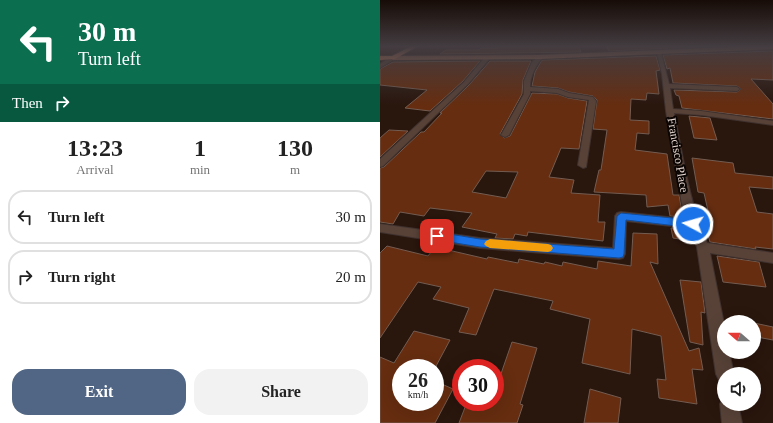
<!DOCTYPE html>
<html lang="en">
<head>
<meta charset="utf-8">
<style>
  :root { --surface:#fff; --page:#f2f2f2; --text:#222; --muted:#767676; --line:#e0e0e0; --accent:#506684 }
  body { margin:0; font-family:Georgia,serif; background:var(--page); color:var(--text); height:100vh; display:flex; flex-direction:column; font-size:15px; white-space:nowrap }
  * { box-sizing:border-box; margin:0 }
  p { font-size:13px; color:var(--muted) }
  .icon { flex:none; width:22px; height:22px; fill:none; stroke:currentColor; stroke-width:2; stroke-linecap:round; stroke-linejoin:round }
  .map { position:relative; flex:1; overflow:hidden }
  .drawer { display:flex; flex-direction:column; background:var(--surface); width:380px }
  .drawer>* { flex:none }
  .banner { background:#0b6e4f; color:#fff; overflow:hidden }
  .needle { width:26px; rotate:290deg }
  .tools { position:absolute; left:337px; top:315px; display:grid; gap:8px }
  .tools a { display:grid; place-items:center; width:44px; height:44px; border-radius:50%; background:var(--surface); box-shadow:0 4px 16px #0002; font-size:20px }
  .speed { position:absolute; left:12px; top:359px; display:flex; gap:8px; font-size:20px; font-weight:700; text-align:center }
  .speed>* { display:grid; place-content:center; width:52px; height:52px; border-radius:50%; background:var(--surface); box-shadow:0 4px 16px #0002; line-height:1 }
  .speed small { font-size:10px; font-weight:400 }
  .speed .limit { border:6px solid #d22; background:#fff; color:#111 }
  .pin { position:absolute; display:grid; place-items:center; width:34px; height:34px; color:#fff; margin:-17px; border-radius:8px; box-shadow:0 2px 6px #0006 }
  .me { position:absolute; width:44px; margin:-22px; rotate:276deg; stroke-linejoin:round; filter:drop-shadow(0 0 3px #0008) }
  .turn { display:flex; align-items:center; gap:14px; height:84px; padding:0 12px; font-size:18px }
  .turn .icon { width:52px; height:52px; stroke-width:2.5 }
  .turn b { display:block; font-size:28px; line-height:34px }
  .then { display:flex; align-items:center; height:38px; padding:0 12px; background:#0003; gap:8px; font-size:15px }
  .eta { display:flex; justify-content:space-evenly; align-items:center; height:68px; text-align:center }
  .eta b { font-size:24px; font-weight:800; line-height:28px }
  .button { display:flex; gap:8px; margin-top:auto; padding:8px 12px }
  .button a { flex:1; height:46px; border-radius:16px; background:var(--accent); color:#fff; font-size:16px; font-weight:800; line-height:46px; text-align:center }
  .button a+a { background:var(--page); color:var(--text) }
  ul { padding:0; list-style:none }
  li { display:flex; align-items:center; gap:12px; height:54px; margin:0 8px 6px; padding:0 4px; border:2px solid var(--line); border-radius:16px }
  li div { flex:1 }
  li b { display:block; font-size:15px }
  li em { font-style:normal }
  main { display:flex; flex:1; min-height:0 }
  .map>svg:first-child { display:block }
  .building { fill:#662d10; stroke:#735c51; fill-rule:evenodd }
  .lines { fill:none; stroke-linecap:round; stroke-linejoin:round }
  .street-casing { stroke:#3f312e; stroke-width:2 }
  .primary-casing { stroke:#3f312e; stroke-width:2 }
  .highway-casing { stroke:#3f312e; stroke-width:2 }
  .street { fill:#584238; fill-rule:evenodd }
  .primary { fill:#9d6850; fill-rule:evenodd }
  .highway { fill:#cb8160; fill-rule:evenodd }
  .route { fill:#1a73e8; stroke:#114b97 }
  .slow { fill:#f59e0b }
  .labels { text-anchor:middle; stroke-width:4; stroke-linejoin:round; paint-order:stroke }
  .street-label { font-size:12px; fill:#e4d6d0; stroke:#0b0503 }
</style>
</head>
<body>
<main>
<section class="drawer">
<div class="banner">
<div class="turn"><svg class="icon" aria-label="left" viewBox="0 0 24 24"><path d="M17 20v-9H6M10 6l-5 5 5 5"/></svg><div><b>30 m</b>Turn left</div></div>
<div class="then">Then<svg class="icon" aria-label="right" viewBox="0 0 24 24"><path d="M7 20v-9h11M14 6l5 5-5 5"/></svg></div>
</div>
<div class="eta">
<div><b>13:23</b><p>Arrival</p></div>
<div><b>1</b><p>min</p></div>
<div><b>130</b><p>m</p></div>
</div>
<ul>
<li><svg class="icon" aria-label="left" viewBox="0 0 24 24"><path d="M17 20v-9H6M10 6l-5 5 5 5"/></svg><div><b>Turn left</b></div><em>30 m</em></li>
<li><svg class="icon" aria-label="right" viewBox="0 0 24 24"><path d="M7 20v-9h11M14 6l5 5-5 5"/></svg><div><b>Turn right</b></div><em>20 m</em></li>
</ul>
<div class="button"><a>Exit</a><a>Share</a></div>
</section>
<div class="map">
<svg width="393" height="423" viewBox="0 0 393 423">
  <rect width="100%" height="100%" fill="#29160d"/>
  <path class="building" d="M119 46H199L201 52 60 54 66 50H99L101 48H118Z
    M226 46H339L229 51Z
    M393 51V80L371 79 393 104V119L302 108 299 96 296 95 294 90 357 92 361 89 357 86 293 83 290 68 287 69 283 55Z
    M276 56 280 70 276 71 279 94 267 93 266 100 251 99 250 120 269 121V134L257 133 255 150 287 154 293 195H299L303 217 290 216 288 205 267 207 266 195 214 192 219 170H221L227 130 213 129 217 100 213 96 189 92 178 88 152 86 155 72 162 60Z
    M100 61 83 81 50 111 25 108 47 90 0 85V69L13 62Z
    M110 61H151L143 80 142 94 120 134 124 138 130 136 152 93 177 94 188 98 207 101 199 149 181 148 169 177 194 180 191 193 220 195 218 222H225L223 241 148 232 147 236 135 234 133 239 115 238 117 234 82 227 92 213 50 208 44 216 20 212 13 224 0 222V168L4 167 41 132H44L62 113H60L89 85ZM106 171 138 172 126 198 92 192Z
    M309 116 330 118 337 140 314 138Z
    M9 130 28 131 0 157V138Z
    M312 158 353 163 355 173 393 177V189L369 187 377 212 393 214V249L375 247 376 249 330 242 325 224H331L324 193 318 192Z
    M291 228 306 229V240L293 238Z
    M253 233 277 234 278 264 270 262 309 351 319 348 323 370 312 369 317 404 279 398 277 379 286 380 281 336 252 329 250 374 202 363 210 319 170 309 173 301 114 289 96 335 79 332 89 308 53 299 61 287 38 282 0 338V253L7 246 48 256 55 247 107 259 108 257 138 263 139 259 164 264 165 262 182 266 183 262 217 269 218 261 251 266Z
    M337 256 379 262 386 287 343 282Z
    M300 280 321 282 325 313 321 312 323 345 310 342Z
    M374 323 393 327V340L377 337Z
    M34 331 70 340 55 368H21V402H55V381L73 389 55 423H0V357L14 363Z
    M132 342 157 348 140 404 143 405 137 423H79L87 402H115V391Z
    M210 389 241 398 238 423H204Z"/>
  <g class="lines">
    <defs>
      <path id="street" d="M279 52 281 53 289 84 357 87 360 89 357 91 290 88 293 109 321 111 393 121V125L321 115 294 113C303 157 309 202 327 243L393 253V263L330 253 344 324V352H349L354 374H344V382L339 380 336 374 317 247 309 228 246 221 245 254 243 258 239 259 100 248 0 232V224L100 238 233 248 235 216 237 213 241 212 306 219 302 204 286 111 282 74 277 53Z
        M160 55 163 57C156 65 150 76 150 87L178 89 189 93 213 97 216 101 206 167 203 168 198 165 209 100 188 97 177 93 150 91V94L129 135 125 137 121 135 144 94V81L152 62Z
        M11 57 16 58 0 68V64Z
        M105 57 110 58 88 84 3 166 0 167V159L84 82Z
        M344 397V404H358L362 423H342L340 404Z"/>
      <path id="primary" d="M378 46H393V49L160 59 13 60 10 58 13 56 160 55Z"/>
      <path id="highway" d="M32 46H38L15 59 0 60V56H12Z"/>
    </defs>
    <use href="#street" class="street-casing"/>
    <use href="#primary" class="primary-casing"/>
    <use href="#highway" class="highway-casing"/>
    <use href="#street" class="street"/>
    <use href="#primary" class="primary"/>
    <use href="#highway" class="highway"/>
  </g>
  <linearGradient id="sky" x2="0" y2="1"><stop stop-color="#170c07"/><stop offset="0.44" stop-color="#433c40"/><stop offset="1" stop-color="#433c40" stop-opacity="0"/></linearGradient>
  <rect width="393" height="105" fill="url(#sky)"/>
  <path class="route" d="M241 213 313 220 318 224 313 228 246 220 244 254 243 257 239 258 100 247 57 240 54 239 52 236 54 234 57 232 100 239 234 249 237 216Z"/>
  <path class="slow" d="M110 239 168 244 171 245 173 248 171 251 168 252 110 248 106 246 104 244 106 241Z"/>
  <g class="labels">
    <g class="street-label">
      <text transform="translate(298 155) rotate(80)" y="4">Francisco Place</text>
    </g>
  </g>
</svg>
<div class="tools">
<a><svg class="needle" viewBox="-14 -14 28 28"><path d="M0-13l5 13h-10z" fill="#e53935"/><path d="M0 13l5-13h-10z" fill="#767676"/></svg></a>
<a><svg class="icon" aria-label="sound" viewBox="0 0 24 24"><path d="M4 9h4l5-4v14l-5-4H4zM17 9q2 3 0 6"/></svg></a>
</div>
<div class="speed"><div>26<small>km/h</small></div><div class="limit">30</div></div>
<div class="pin" style="left:57px;top:236px;background:#d93025"><svg class="icon" aria-label="arrive" viewBox="0 0 24 24"><path d="M6 21V4h12l-3 4 3 4H6"/></svg></div>
<svg class="me" style="left:313px;top:224px" viewBox="-20 -20 40 40"><circle r="17" fill="#1a73e8" stroke="#fff" stroke-width="3"/><path d="M0-11L8 9 0 5-8 9z" fill="#fff"/></svg>
</div>
</main>
</body>
</html>
